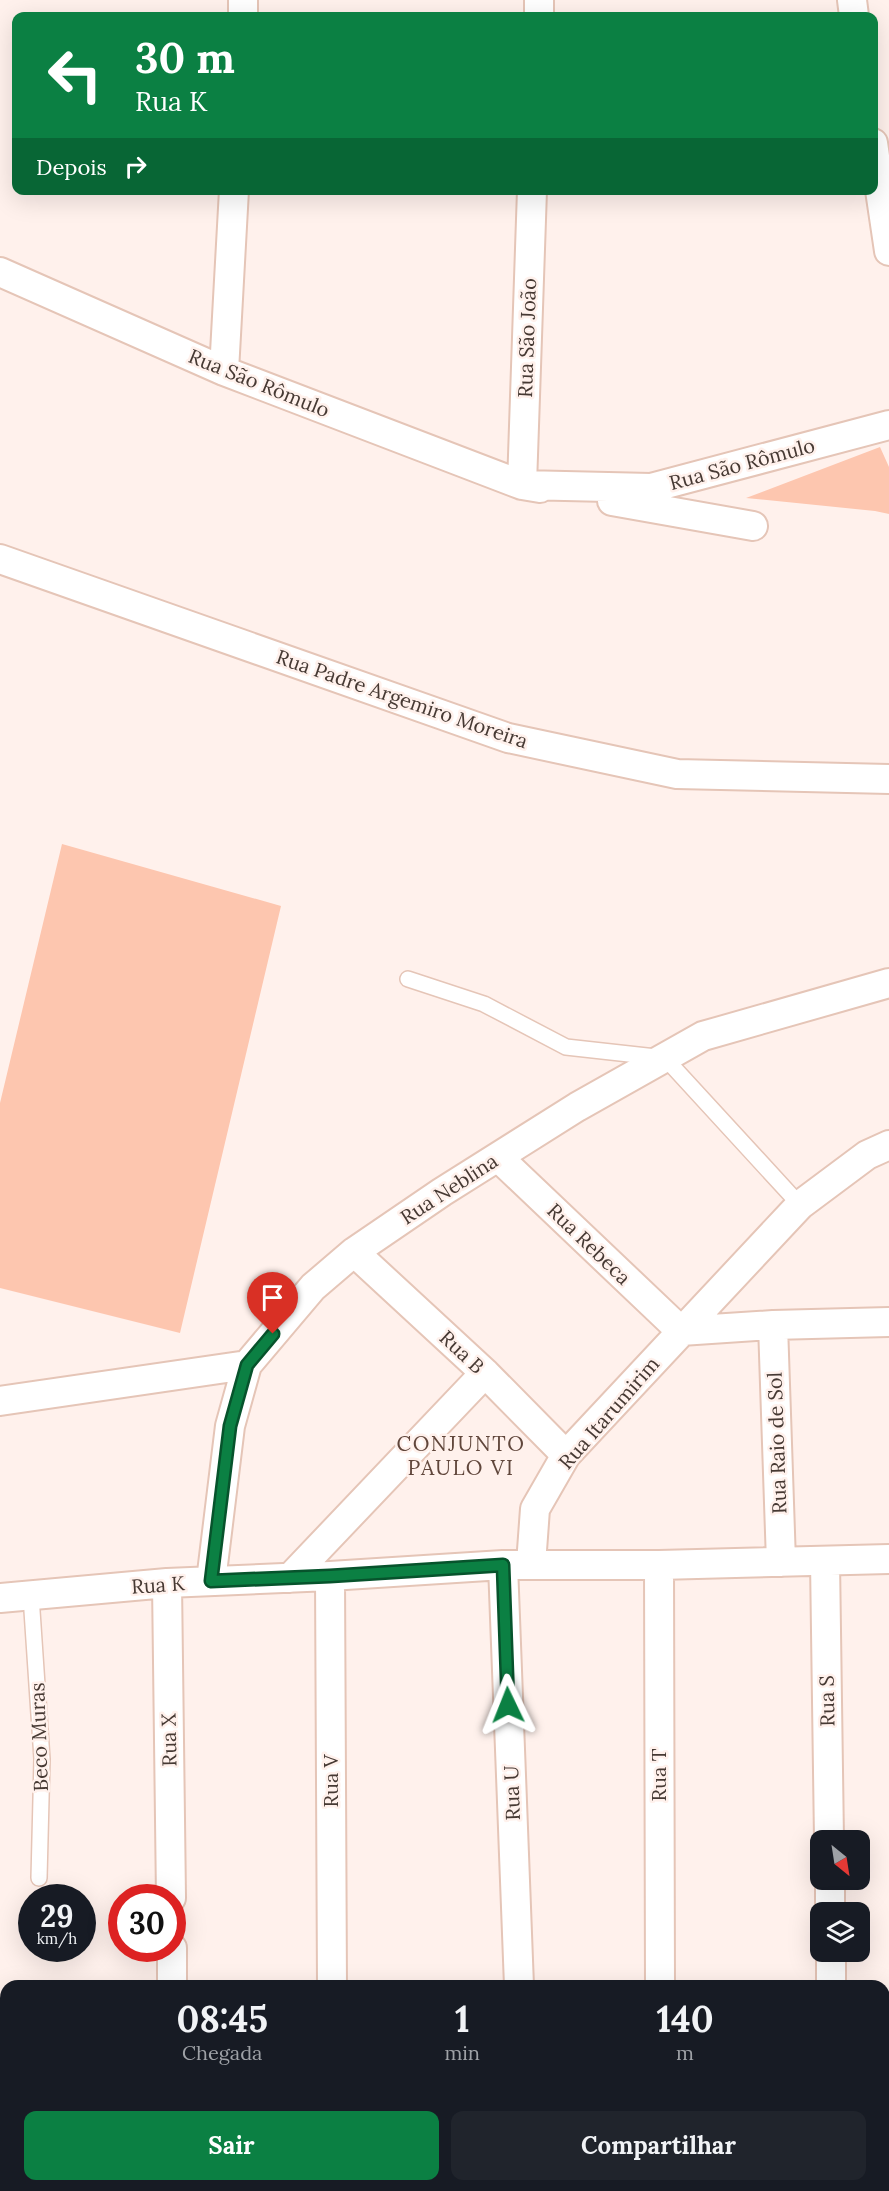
<!DOCTYPE html>
<html lang="pt">
<head>
<meta charset="utf-8">
<style>
  :root { --surface:#171b24; --page:#20242c; --text:#f1f3f6; --muted:#9ea1a6; --accent:#0b8043 }
  body { margin:0; font-family:Lora,serif; background:var(--page); color:var(--text); height:100vh; display:flex; flex-direction:column; font-size:22px; white-space:nowrap }
  * { box-sizing:border-box; margin:0 }
  p { font-size:20px; color:var(--muted) }
  .icon { flex:none; width:33px; height:33px; fill:none; stroke:currentColor; stroke-width:2; stroke-linecap:round; stroke-linejoin:round }
  .map { position:relative; flex:1; overflow:hidden }
  .side { position:absolute; left:0px; top:1980px; width:890px; height:212px; display:flex; flex-direction:column; background:var(--surface); border-radius:18px 18px 0 0; box-shadow:0 6px 24px #0002 }
  .side>* { flex:none }
  .top-card { position:absolute; left:12px; top:12px; width:866px; height:183px; border-radius:12px; box-shadow:0 6px 24px #0002; background:#0b8043; color:#fff; overflow:hidden }
  .needle { width:39px; rotate:150deg }
  .tools { position:absolute; left:810px; top:1830px; display:grid; gap:12px }
  .tools a { display:grid; place-items:center; width:60px; height:60px; border-radius:12px; background:var(--surface); box-shadow:0 6px 24px #0002; font-size:30px }
  .speed { position:absolute; left:18px; top:1884px; display:flex; gap:12px; font-size:30px; font-weight:700; text-align:center }
  .speed>* { display:grid; place-content:center; width:78px; height:78px; border-radius:50%; background:var(--surface); box-shadow:0 6px 24px #0002; line-height:1 }
  .speed small { font-size:15px; font-weight:400 }
  .speed .limit { border:9px solid #d22; background:#fff; color:#111 }
  .pin { position:absolute; display:grid; place-items:center; width:51px; height:51px; color:#fff; margin:-62px -26px; border-radius:50% 50% 50% 0; rotate:-45deg; box-shadow:0 0 6px #0007 }
  .pin .icon { rotate:45deg }
  .me { position:absolute; width:66px; margin:-33px; rotate:358deg; stroke-linejoin:round; filter:drop-shadow(0 0 4px #0008) }
  .turn { display:flex; align-items:center; gap:21px; height:126px; padding:0 24px; font-size:27px }
  .turn .icon { width:78px; height:78px; stroke-width:2.5 }
  .turn b { display:block; font-size:42px; line-height:51px }
  .then { display:flex; align-items:center; height:57px; padding:0 24px; background:#0003; gap:12px; font-size:22px }
  .eta { display:flex; justify-content:space-evenly; align-items:center; height:102px; text-align:center }
  .eta b { font-size:36px; font-weight:800; line-height:42px }
  .cta { display:flex; gap:12px; margin-top:auto; padding:12px 24px }
  .cta a { flex:1; height:69px; border-radius:12px; background:var(--accent); color:#fff; font-size:24px; font-weight:800; line-height:69px; text-align:center }
  .cta a+a { background:var(--page); color:var(--text) }
  .map>svg:first-child { display:block }
  .green { fill:#fdc6af }
  .lines { fill:none; stroke-linecap:round; stroke-linejoin:round }
  .service-casing { stroke:#e5c5b7; stroke-width:18 }
  .minor-casing { stroke:#e5c5b7; stroke-width:32 }
  .service { stroke:#fff; stroke-width:15 }
  .minor { stroke:#fff; stroke-width:28 }
  .route-casing { stroke:#07532c; stroke-width:15 }
  .route { stroke:#0b8043; stroke-width:10 }
  .labels { text-anchor:middle; stroke-width:5; stroke-linejoin:round; paint-order:stroke }
  .street-label { font-size:20px; fill:#463933; stroke:#fff1ec }
  .neighbourhood-label { font-size:21px; letter-spacing:1.5px; fill:#60463b; stroke:#fff1ec }
</style>
</head>
<body>
<div class="map">
<svg width="889" height="2191" viewBox="0 0 889 2191">
  <rect width="100%" height="100%" fill="#fff1ec"/>
  <path class="green" d="M880 447 889 467V514L875 511 746 498Z
    M62 844 281 906 180 1333 0 1288V1103Z"/>
  <g class="lines">
    <defs>
      <path id="service" d="M408 979 484 1004 566 1047 665 1058 800 1205
        M31 1596 42 1759 39 1878"/>
      <path id="minor" d="M852 0 854 16
        M243 16V0
        M539 16V0
        M873 143 889 251
        M532 190 522 485 540 488
        M0 272 224 371 522 485 651 488 889 425
        M224 371 234 190
        M612 501 753 526
        M0 559 508 738 677 774 889 779
        M498 1157 681 1331 773 1325 889 1322
        M354 1252 485 1373 566 1455
        M773 1325 781 1562
        M0 1401 247 1365
        M825 1561 829 1840
        M531 1564 535 1509 566 1455 800 1205 867 1155 889 1145
        M503 1565 519 1986
        M659 1565 660 1986
        M330 1576 332 1986
        M290 1578 485 1373
        M211 1581 230 1426 247 1365 313 1287 354 1252 442 1192 577 1107 703 1036 889 983
        M167 1583 171 1898
        M0 1598 167 1583 330 1576 503 1565H659L889 1559
        M830 1880V1912
        M172 1948V1986
        M831 1952V1986
        M884 2091H889
        M176 2186V2191
        M333 2186V2191
        M53 2191 60 2186
        M410 2191 420 2186"/>
    </defs>
    <use href="#service" class="service-casing"/>
    <use href="#minor" class="minor-casing"/>
    <use href="#service" class="service"/>
    <use href="#minor" class="minor"/>
  </g>
  <g class="lines">
    <defs>
      <path id="route" d="M273 1334 247 1365 230 1426 211 1581 330 1576 503 1565 508 1705"/>
    </defs>
    <use href="#route" class="route-casing"/>
    <use href="#route" class="route"/>
  </g>
  <g class="labels">
    <g class="street-label">
      <text transform="translate(527 338) rotate(-88)" y="7">Rua São João</text>
      <text transform="translate(259 383) rotate(22)" y="7">Rua São Rômulo</text>
      <text transform="translate(742 464) rotate(-15)" y="7">Rua São Rômulo</text>
      <text transform="translate(402 699) rotate(19)" y="7">Rua Padre Argemiro Moreira</text>
      <text transform="translate(449 1189) rotate(-33)" y="7">Rua Neblina</text>
      <text transform="translate(589 1244) rotate(44)" y="7">Rua Rebeca</text>
      <text transform="translate(462 1352) rotate(43)" y="7">Rua B</text>
      <text transform="translate(609 1413) rotate(-49)" y="7">Rua Itarumirim</text>
      <text transform="translate(777 1443) rotate(-92)" y="7">Rua Raio de Sol</text>
      <text transform="translate(158 1585) rotate(-4)" y="7">Rua K</text>
      <text transform="translate(827 1701) rotate(-91)" y="7">Rua S</text>
      <text transform="translate(39 1737) rotate(-92)" y="7">Beco Muras</text>
      <text transform="translate(169 1740) rotate(-91)" y="7">Rua X</text>
      <text transform="translate(659 1775) rotate(-90)" y="7">Rua T</text>
      <text transform="translate(331 1781) rotate(-90)" y="7">Rua V</text>
      <text transform="translate(512 1793) rotate(-92)" y="7">Rua U</text>
    </g>
    <g class="neighbourhood-label">
      <text x="461" y="1451">CONJUNTO<tspan x="461" dy="24">PAULO VI</tspan></text>
    </g>
  </g>
</svg>
<div class="tools">
<a><svg class="needle" viewBox="-14 -14 28 28"><path d="M0-13l5 13h-10z" fill="#e53935"/><path d="M0 13l5-13h-10z" fill="#9ea1a6"/></svg></a>
<a><svg class="icon" aria-label="layers" viewBox="0 0 24 24"><path d="M12 4l9 5-9 5-9-5zM3 14l9 5 9-5"/></svg></a>
</div>
<div class="speed"><div>29<small>km/h</small></div><div class="limit">30</div></div>
<div class="pin" style="left:273px;top:1334px;background:#d93025"><svg class="icon" aria-label="arrive" viewBox="0 0 24 24"><path d="M6 21V4h12l-3 4 3 4H6"/></svg></div>
<svg class="me" style="left:508px;top:1705px" viewBox="-20 -20 40 40"><path d="M0-17L14 15 0 8-14 15z" fill="#0b8043" stroke="#fff" stroke-width="4"/></svg>
<div class="top-card">
<div class="turn"><svg class="icon" aria-label="left" viewBox="0 0 24 24"><path d="M17 20v-9H6M10 6l-5 5 5 5"/></svg><div><b>30 m</b>Rua K</div></div>
<div class="then">Depois<svg class="icon" aria-label="right" viewBox="0 0 24 24"><path d="M7 20v-9h11M14 6l5 5-5 5"/></svg></div>
</div>
<section class="side">
<div class="eta">
<div><b>08:45</b><p>Chegada</p></div>
<div><b>1</b><p>min</p></div>
<div><b>140</b><p>m</p></div>
</div>
<div class="cta"><a>Sair</a><a>Compartilhar</a></div>
</section>
</div>
</body>
</html>
